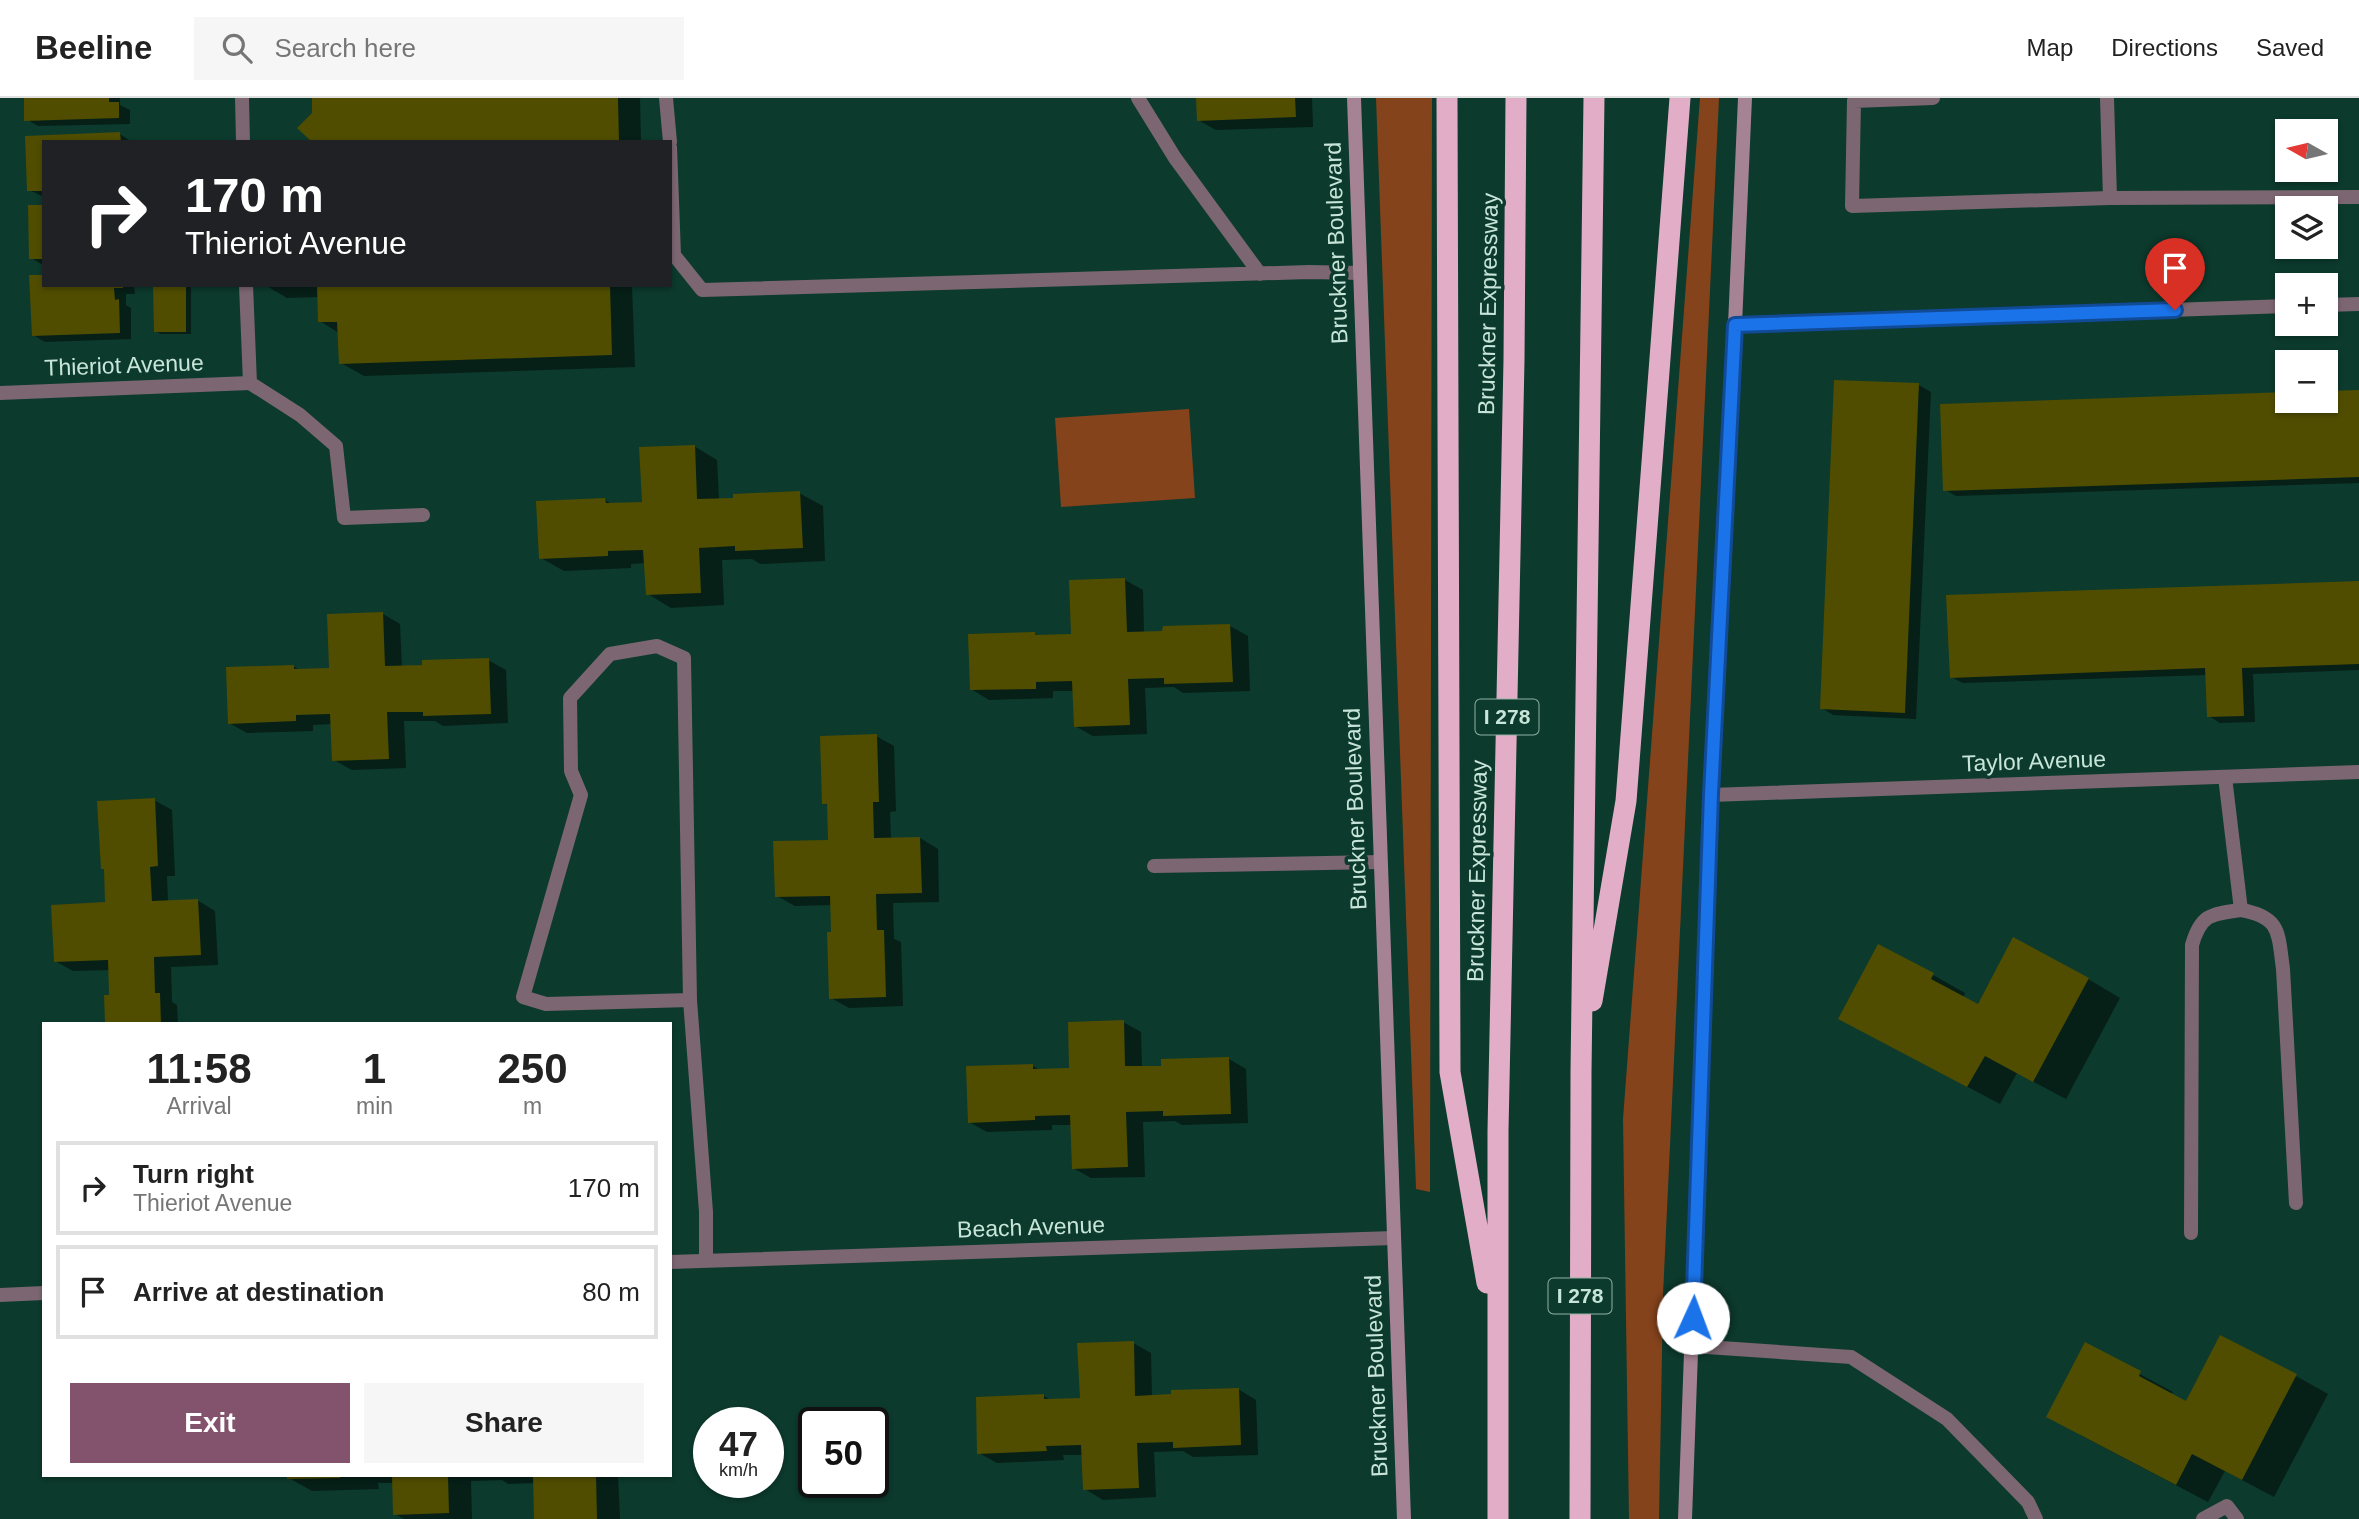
<!DOCTYPE html>
<html lang="en">
<head>
<meta charset="utf-8">
<style>
  :root { --surface:#fff; --page:#f6f6f6; --text:#222; --muted:#767676; --line:#e0e0e0; --accent:#83536d }
  body { margin:0; font-family:Arial,sans-serif; background:var(--page); color:var(--text); height:100vh; display:flex; flex-direction:column; font-size:26px; white-space:nowrap }
  * { box-sizing:border-box; margin:0 }
  p { font-size:23px; color:var(--muted) }
  .icon { flex:none; width:38px; height:38px; fill:none; stroke:currentColor; stroke-width:2; stroke-linecap:round; stroke-linejoin:round }
  .map { position:relative; flex:1; overflow:hidden }
  .panel { position:absolute; left:42px; top:924px; width:630px; height:455px; display:flex; flex-direction:column; background:var(--surface); border-radius:0px; box-shadow:0 2px 5px #0004 }
  .panel>* { flex:none }
  .hud { position:absolute; left:42px; top:42px; width:630px; height:147px; border-radius:0px; box-shadow:0 2px 5px #0004; background:#202124; color:#fff; overflow:hidden }
  .needle { width:46px; rotate:278deg }
  .controls { position:absolute; left:2275px; top:21px; display:grid; gap:14px }
  .controls a { display:grid; place-items:center; width:63px; height:63px; border-radius:0px; background:var(--surface); box-shadow:0 2px 5px #0004; font-size:35px }
  .speed { position:absolute; left:693px; top:1309px; display:flex; gap:14px; font-size:35px; font-weight:700; text-align:center }
  .speed>* { display:grid; place-content:center; width:91px; height:91px; border-radius:50%; background:var(--surface); box-shadow:0 2px 5px #0004; line-height:1 }
  .speed small { font-size:18px; font-weight:400 }
  .speed .limit { border:4px solid #111; border-radius:10px; background:#fff; color:#111 }
  .pin { position:absolute; display:grid; place-items:center; width:60px; height:60px; color:#fff; margin:-72px -30px; border-radius:50% 50% 50% 0; rotate:-45deg; box-shadow:0 0 7px #0007 }
  .pin .icon { rotate:45deg }
  .me { position:absolute; width:77px; margin:-38px; rotate:2deg; stroke-linejoin:round; filter:drop-shadow(0 0 5px #0008) }
  .turn { display:flex; align-items:center; gap:24px; height:147px; padding:0 28px; font-size:32px }
  .turn .icon { width:91px; height:91px; stroke-width:2.5 }
  .turn b { display:block; font-size:49px; line-height:60px }
  .eta { display:flex; justify-content:space-evenly; align-items:center; height:119px; text-align:center }
  .eta b { font-size:42px; font-weight:800; line-height:49px }
  .primary-button { display:flex; gap:14px; margin-top:auto; padding:14px 28px }
  .primary-button a { flex:1; height:80px; border-radius:0px; background:var(--accent); color:#fff; font-size:28px; font-weight:800; line-height:80px; text-align:center }
  .primary-button a+a { background:var(--page); color:var(--text) }
  ul { padding:0; list-style:none }
  li { display:flex; align-items:center; gap:21px; height:94px; margin:0 14px 10px; padding:0 14px; border:4px solid var(--line); border-radius:0px }
  li div { flex:1 }
  li b { display:block; font-size:26px }
  li em { font-style:normal }
  header { display:flex; align-items:center; gap:42px; box-sizing:border-box; height:98px; padding:0 35px; background:var(--surface); border-bottom:2px solid var(--line) }
  header strong { font-size:33px }
  nav { display:flex; gap:38px; margin-inline-start:auto; font-size:24px }
  .search { width:490px; height:63px; background:var(--page); display:flex; align-items:center; gap:18px; box-sizing:border-box; padding:0 24px; border-radius:0px; color:var(--muted); font-size:26px }
  .map>svg:first-child { display:block }
  .green { fill:#85431c }
  .shadow { fill:#0007 }
  .building { fill:#504d00 }
  .lines { fill:none; stroke-linecap:round; stroke-linejoin:round }
  .service { stroke:#7c6671; stroke-width:14 }
  .minor { stroke:#7c6671; stroke-width:14 }
  .secondary { stroke:#a58394; stroke-width:14 }
  .motorway { stroke:#e2aec7; stroke-width:21 }
  .route-casing { stroke:#114b97; stroke-width:18 }
  .route { stroke:#1a73e8; stroke-width:12 }
  .labels { text-anchor:middle; stroke-width:7; stroke-linejoin:round; paint-order:stroke }
  .shield { fill:#0c3a2c; stroke:#90b2a5; stroke-width:2 }
  .shield-label { font-size:21px; font-weight:bold; fill:#c8e5d9 }
  .street-label { font-size:23px; fill:#c8e5d9; stroke:#0c3a2c }
</style>
</head>
<body>
<header>
<strong>Beeline</strong>
<div class="search"><svg class="icon" aria-label="search" viewBox="0 0 24 24"><circle cx="10" cy="10" r="6"/><path d="M15 15l6 6"/></svg>Search here</div>
<nav><a>Map</a><a>Directions</a><a>Saved</a></nav>
</header>
<div class="map">
<svg width="2359" height="1421" viewBox="0 0 2359 1421">
  <rect width="100%" height="100%" fill="#0c3a2c"/>
  <path class="green" d="M1376 0H1432L1430 1094 1416 1091Z
    M1700 0H1719L1663 1197 1659 1421H1629L1623 1021Z
    M1189 311 1195 400 1061 409 1055 320Z"/>
  <path class="shadow" d="M25 0H120V7L130 12V26L38 28 26 21Z
    M313 0H640L641 44H315Z
    M1197 0H1312L1313 29 1216 32 1198 22Z
    M120 36 132 44H44V99L29 92 27 39Z
    M44 109V167H43L31 160Z
    M44 187H134L135 196H126V207L131 210V241L45 244 33 237Z
    M155 187H191V236H161L155 233Z
    M265 187H641L632 188 635 269 364 278 341 265 339 235 320 223 319 199 287 200Z
    M1919 287 1931 294 1916 621 1833 617 1822 610Z
    M2359 293V385L1956 398 1944 391 1942 308 2287 296V303H2326V295Z
    M694 348 717 362 719 402 799 395 823 408 825 463 760 466 752 461 722 462 724 507 671 510 648 496 646 465 631 466V470L564 473 541 460 605 402 613 407 644 405Z
    M1125 482 1143 492 1144 536 1230 528 1248 538 1250 593 1183 595 1174 589 1145 590 1147 636 1093 638 1075 628 1074 593H1053V600L989 602 971 591 1034 536 1040 539 1073 538Z
    M2359 484V572L2253 576 2255 624 2220 625 2209 618 2207 577 1963 585 1951 579Z
    M383 516 400 526 402 569 488 562 506 572 508 625 443 628 435 623H404L406 670 352 672 334 662 332 626 313 627V633L247 635 229 625 293 568 301 573 331 572Z
    M876 638 894 648 896 713 890 714 891 741 920 740 938 751 939 804 893 805 894 841 901 844 903 908 849 910 831 900 832 807 795 808 777 798 830 743 828 708 824 705Z
    M154 702 172 712 175 778H167L168 804 197 802 215 813 218 867 171 869 172 904 177 907 178 926H107L111 899 110 872 73 873 55 863 107 806Z
    M1933 877 1965 895 1963 900 1978 909 2088 881 2120 900 2066 1001 2017 975 2000 1006 1873 939Z
    M1123 924 1141 934 1142 970 1163 969 1229 961 1246 971 1248 1025 1182 1027 1175 1023 1143 1024 1145 1079 1091 1080 1073 1070 1072 1027H1052V1032L987 1034 969 1024 1033 968 1040 972H1071Z
    M1133 1245 1151 1255 1152 1299 1238 1291 1256 1302 1258 1357 1193 1359 1183 1353 1154 1354 1156 1399 1103 1402 1085 1391 1083 1357H1063L1064 1362 997 1365 979 1355 1044 1298 1052 1303 1081 1302Z
    M2086 1247 2173 1294 2171 1297 2186 1305 2296 1278 2328 1296 2274 1399 2225 1373 2208 1404 2080 1337Z
    M289 1377H618L620 1421H536L535 1385 508 1386 502 1382 471 1383 472 1421H404L395 1416 394 1385H378L379 1391 312 1393 289 1380Z"/>
  <path class="building" d="M24 0H109V4H119V20L24 23Z
    M312 0H618L619 44H312L297 30 312 15Z
    M1196 0H1295L1296 19 1197 23Z
    M120 34 121 44H44V93H27L25 38Z
    M28 107H44V161H29Z
    M29 177H44V187H123V190H114L115 202 119 201 120 235 32 238Z
    M153 187H186V234H154Z
    M317 187H610L612 257 339 266 337 224H318Z
    M1834 282 1919 285 1905 615 1820 611Z
    M2359 292V379L1943 393 1940 306 2287 294V303H2326V293Z
    M695 347 697 401 733 400V396L800 393 803 450 735 453V448L699 450 701 495 646 497 643 452 608 453V458L539 461 536 403 605 400 606 405 642 404 639 349Z
    M1125 480 1127 534 1162 533 1163 528 1230 526 1233 584 1164 586V580L1128 581 1130 627 1074 629 1072 583 1036 584V591L970 592 968 536 1035 534V537L1071 536 1069 482Z
    M2359 483V566L2242 570 2244 618 2207 619 2205 570 1950 580 1946 497Z
    M383 514 385 568 422 567V562L489 560 491 616 423 618V614H387L389 661 332 663 330 616 296 617V623L228 626 226 569 294 567V571L329 570 327 516Z
    M877 636 879 704H873L874 740 920 739 922 795 876 796 877 832H884L886 899 829 901 827 834H831L830 798 775 799 773 743 828 742 827 706H822L820 638Z
    M155 700 158 768 150 769 152 803 198 801 201 857 154 859 155 895H160L161 926H105L104 897H109L108 862 54 864 51 807 105 804 104 771H101L97 703Z
    M2013 839 2089 880 2033 984 1985 958 1967 989 1838 921 1878 846 1934 875 1931 881 1978 906Z
    M1124 922 1125 968H1161V961L1229 959 1231 1016 1163 1018V1013L1126 1014 1128 1069 1072 1071 1070 1017 1035 1018V1022L968 1025 966 968 1033 966V971L1069 970 1068 924Z
    M2220 1237 2297 1276 2242 1382 2192 1356 2176 1387 2046 1319 2085 1244 2141 1273 2139 1278 2186 1303Z
    M1134 1243 1135 1298 1171 1296V1292L1239 1290 1241 1347 1173 1350V1344L1137 1345 1139 1390 1083 1392 1081 1347 1046 1348 1047 1353 977 1356 976 1299 1044 1296V1301L1080 1300 1077 1245Z
    M287 1377H340V1380L287 1381Z
    M392 1377H448L449 1415 393 1417Z
    M533 1377H596L597 1421H534Z"/>
  <g class="lines">
    <path class="service" d="M242 0 243 44
      M666 0 670 44
      M1138 0 1175 60 1260 176
      M1933 0 1854 3 1852 108 2110 100 2359 99
      M2107 0 2110 100
      M670 49 674 157 702 192 1309 174 1360 175
      M246 187 250 285 300 317 336 348 344 420 423 417
      M1154 768 1380 764
      M2241 812C2281 819 2278 835 2283 871L2296 1105
      M690 902 546 906 523 899 581 697 571 673 570 600 610 556 657 548 684 560 690 902 706 1114V1162
      M2191 1135 2192 847C2201 816 2211 816 2241 812L2225 679
      M1692 1248 1851 1259 1947 1321 2028 1404 2036 1421
      M2203 1421 2227 1408 2237 1421"/>
    <path class="minor" d="M2326 207 2359 206
      M1735 227 2287 208
      M0 295 250 285
      M1711 697 2359 674
      M670 1164 1394 1140
      M0 1197 44 1195"/>
    <path class="secondary" d="M1354 0 1404 1421
      M1685 1421 1711 697 1735 227 1745 0"/>
    <path class="motorway" d="M1447 0 1450 974 1487 1185
      M1592 903 1626 703 1680 0
      M1498 1421V1033L1514 262 1516 0
      M1580 1421 1581 974 1594 0"/>
  </g>
  <g class="lines">
    <defs>
      <path id="route" d="M1693 1220 1711 696 1735 227 2175 212"/>
    </defs>
    <use href="#route" class="route-casing"/>
    <use href="#route" class="route"/>
  </g>
  <g class="labels">
    <g class="shield">
      <rect x="1475.5" y="601.5" width="63" height="35" rx="5"/>
      <rect x="1548.5" y="1180.5" width="63" height="35" rx="5"/>
    </g>
    <g class="shield-label">
      <text x="1507" y="626">I 278</text>
      <text x="1580" y="1205">I 278</text>
    </g>
    <g class="street-label">
      <text transform="translate(1336 145) rotate(-92)" y="8">Bruckner Boulevard</text>
      <text transform="translate(1488 206) rotate(-89)" y="8">Bruckner Expressway</text>
      <text transform="translate(124 267) rotate(-2)" y="8">Thieriot Avenue</text>
      <text transform="translate(2034 663) rotate(-2)" y="8">Taylor Avenue</text>
      <text transform="translate(1355 711) rotate(-92)" y="8">Bruckner Boulevard</text>
      <text transform="translate(1477 773) rotate(-89)" y="8">Bruckner Expressway</text>
      <text transform="translate(1031 1129) rotate(-2)" y="8">Beach Avenue</text>
      <text transform="translate(1376 1278) rotate(-92)" y="8">Bruckner Boulevard</text>
    </g>
  </g>
</svg>
<div class="controls">
<a><svg class="needle" viewBox="-14 -14 28 28"><path d="M0-13l5 13h-10z" fill="#e53935"/><path d="M0 13l5-13h-10z" fill="#767676"/></svg></a>
<a><svg class="icon" aria-label="layers" viewBox="0 0 24 24"><path d="M12 4l9 5-9 5-9-5zM3 14l9 5 9-5"/></svg></a>
<a>+</a>
<a>−</a>
</div>
<div class="speed"><div>47<small>km/h</small></div><div class="limit">50</div></div>
<div class="pin" style="left:2175px;top:212px;background:#d93025"><svg class="icon" aria-label="arrive" viewBox="0 0 24 24"><path d="M6 21V4h12l-3 4 3 4H6"/></svg></div>
<svg class="me" style="left:1693px;top:1220px" viewBox="-20 -20 40 40"><circle r="19" fill="#fff"/><path d="M0-13L10 11 0 6-10 11z" fill="#1a73e8"/></svg>
<div class="hud">
<div class="turn"><svg class="icon" aria-label="right" viewBox="0 0 24 24"><path d="M7 20v-9h11M14 6l5 5-5 5"/></svg><div><b>170 m</b>Thieriot Avenue</div></div>
</div>
<section class="panel">
<div class="eta">
<div><b>11:58</b><p>Arrival</p></div>
<div><b>1</b><p>min</p></div>
<div><b>250</b><p>m</p></div>
</div>
<ul>
<li><svg class="icon" aria-label="right" viewBox="0 0 24 24"><path d="M7 20v-9h11M14 6l5 5-5 5"/></svg><div><b>Turn right</b><p>Thieriot Avenue</p></div><em>170 m</em></li>
<li><svg class="icon" aria-label="arrive" viewBox="0 0 24 24"><path d="M6 21V4h12l-3 4 3 4H6"/></svg><div><b>Arrive at destination</b></div><em>80 m</em></li>
</ul>
<div class="primary-button"><a>Exit</a><a>Share</a></div>
</section>
</div>
</body>
</html>
